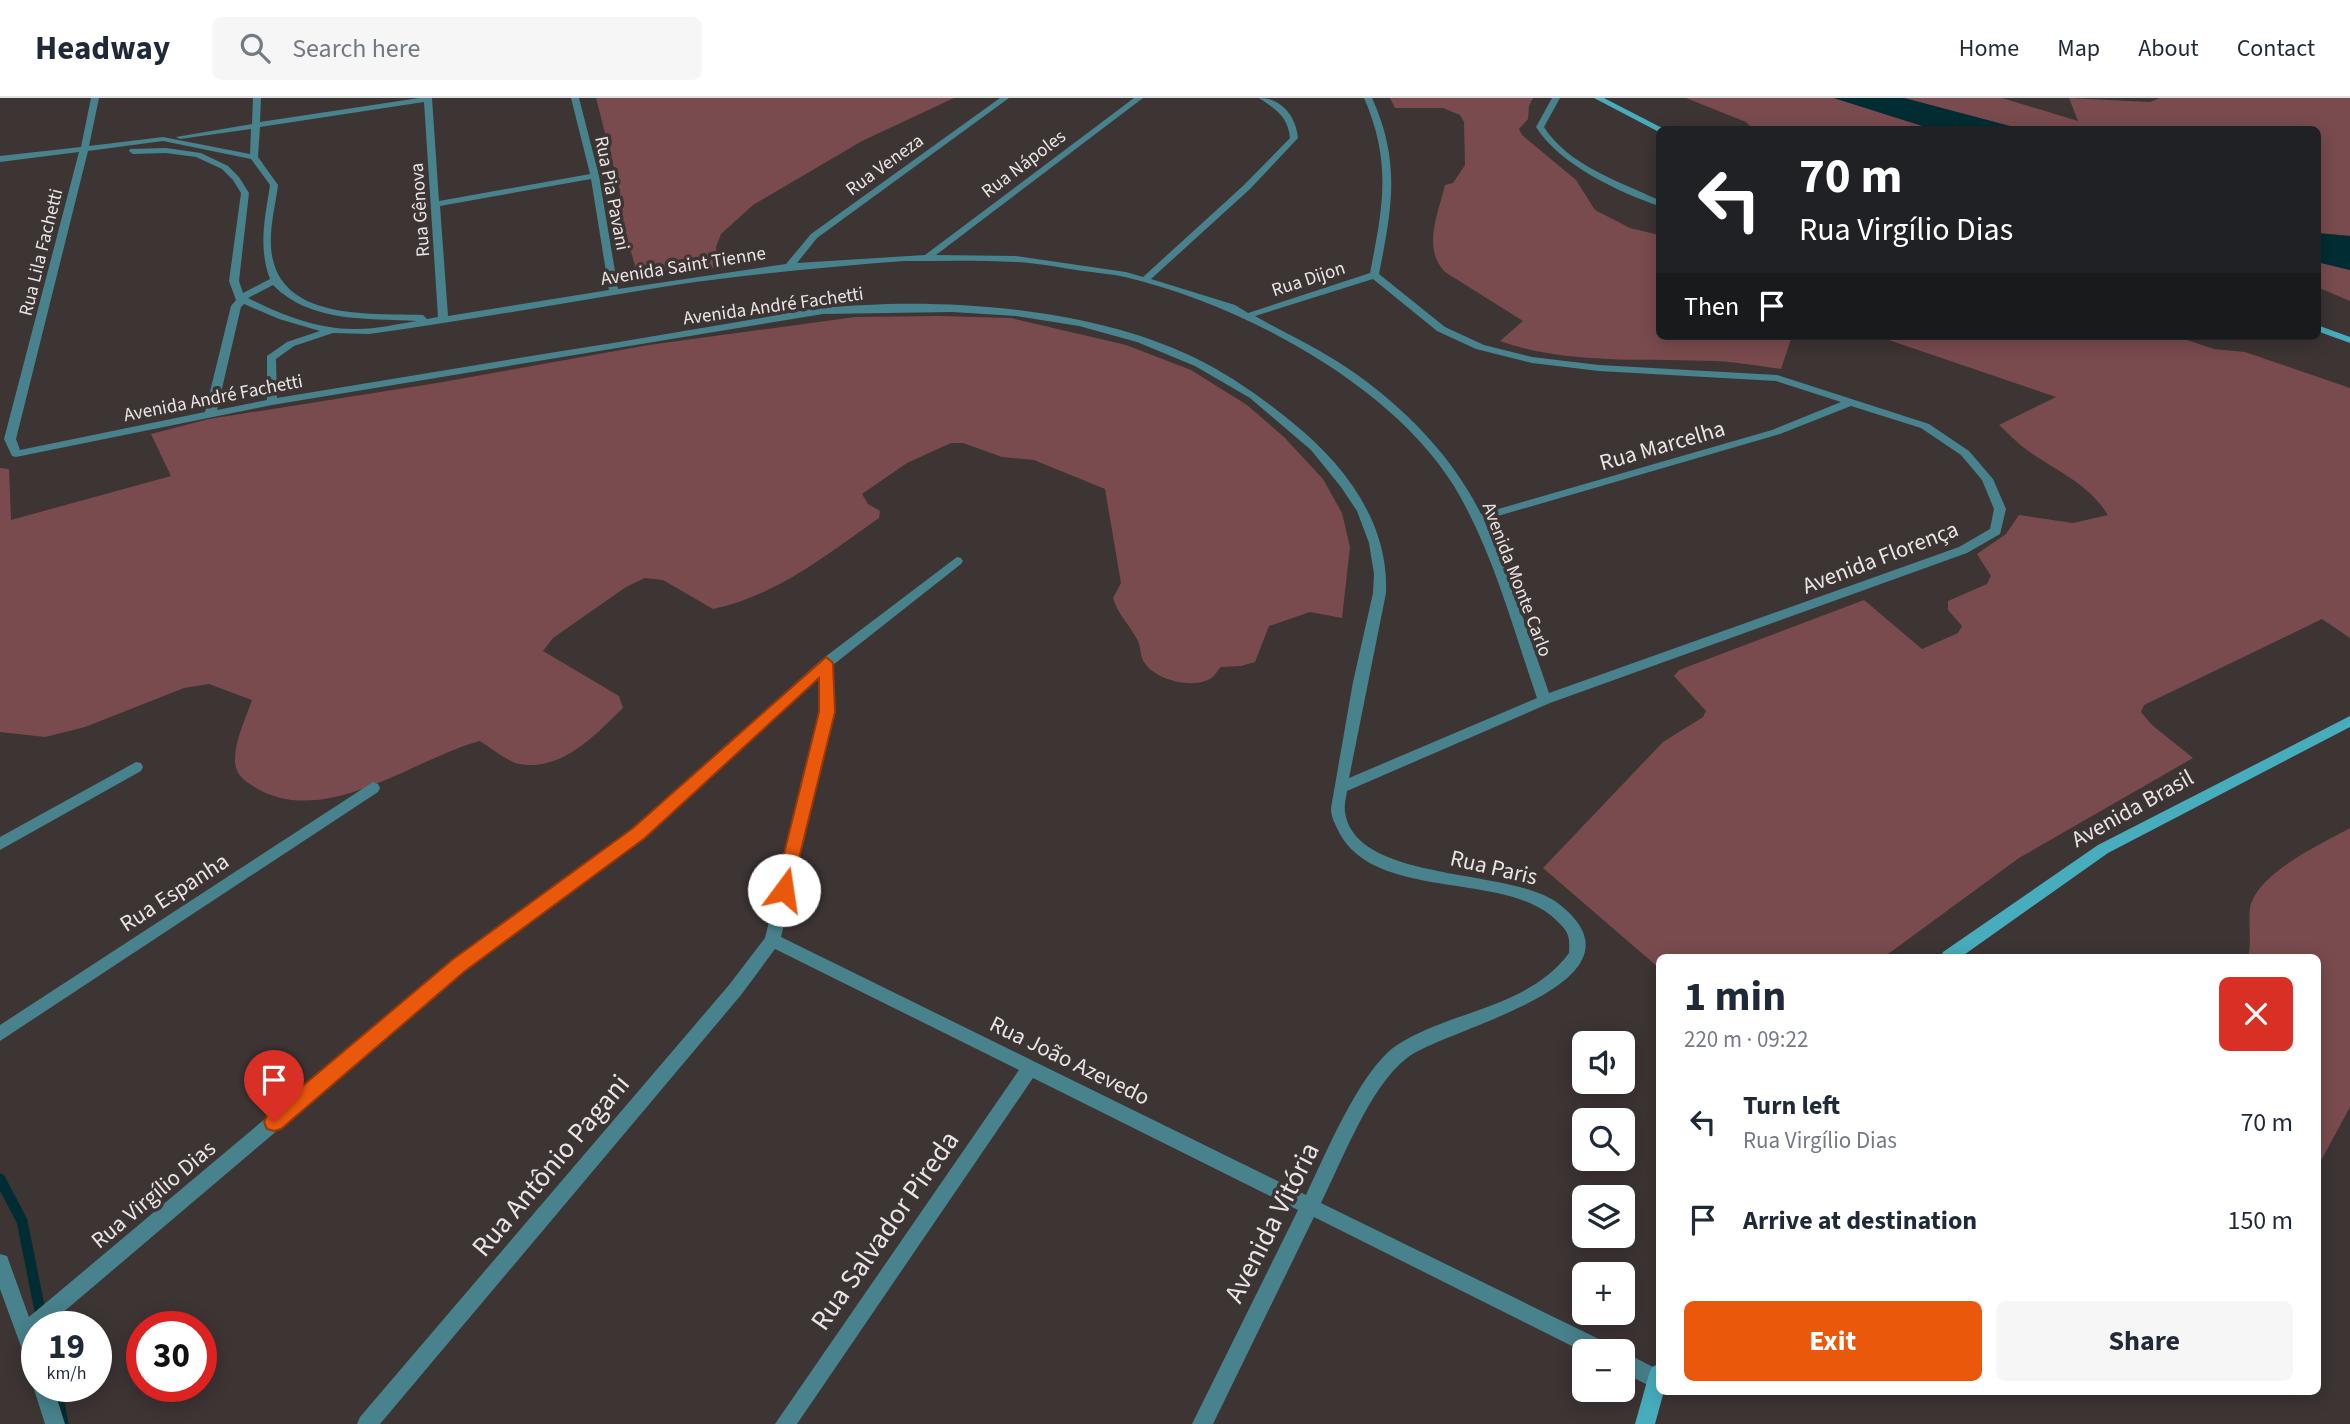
<!DOCTYPE html>
<html lang="en">
<head>
<meta charset="utf-8">
<style>
  :root { --surface:#fff; --page:#f6f6f7; --text:#1f2937; --muted:#747a83; --line:#e0e1e3; --accent:#ea580c }
  body { margin:0; font-family:"Source Sans 3",sans-serif; background:var(--page); color:var(--text); height:100vh; display:flex; flex-direction:column; font-size:26px; white-space:nowrap }
  * { box-sizing:border-box; margin:0 }
  p { font-size:23px; color:var(--muted) }
  .icon { flex:none; width:38px; height:38px; fill:none; stroke:currentColor; stroke-width:2; stroke-linecap:round; stroke-linejoin:round }
  .map { position:relative; flex:1; overflow:hidden }
  .drawer { position:absolute; left:1656px; top:856px; width:665px; height:441px; display:flex; flex-direction:column; background:var(--surface); border-radius:10px; box-shadow:0 4px 18px #0003 }
  .drawer>* { flex:none }
  .top-card { position:absolute; left:1656px; top:28px; width:665px; height:214px; border-radius:10px; box-shadow:0 4px 18px #0003; background:#202124; color:#fff; overflow:hidden }
  .tools { position:absolute; left:1572px; top:933px; display:grid; gap:14px }
  .tools a { display:grid; place-items:center; width:63px; height:63px; border-radius:10px; background:var(--surface); box-shadow:0 4px 18px #0003; font-size:35px }
  .speed { position:absolute; left:21px; top:1213px; display:flex; gap:14px; font-size:35px; font-weight:700; text-align:center }
  .speed>* { display:grid; place-content:center; width:91px; height:91px; border-radius:50%; background:var(--surface); box-shadow:0 4px 18px #0003; line-height:1 }
  .speed small { font-size:18px; font-weight:400 }
  .speed .limit { border:10px solid #d22; background:#fff; color:#111 }
  .pin { position:absolute; display:grid; place-items:center; width:60px; height:60px; color:#fff; margin:-72px -30px; border-radius:50% 50% 50% 0; rotate:-45deg; box-shadow:0 0 7px #0007 }
  .pin .icon { rotate:45deg }
  .me { position:absolute; width:77px; margin:-38px; rotate:14deg; stroke-linejoin:round; filter:drop-shadow(0 0 5px #0008) }
  .turn { display:flex; align-items:center; gap:24px; height:147px; padding:0 28px; font-size:32px }
  .turn .icon { width:91px; height:91px; stroke-width:2.5 }
  .turn b { display:block; font-size:49px; line-height:60px }
  .then { display:flex; align-items:center; height:66px; padding:0 28px; background:#0003; gap:14px; font-size:26px }
  .round { display:grid; place-items:center; flex:none; width:74px; height:74px; border-radius:10px; background:var(--page) }
  .summary { display:flex; align-items:center; justify-content:space-between; height:119px; padding:0 28px }
  h1 { font-size:42px; font-weight:700; line-height:52px }
  .primary-button { display:flex; gap:14px; margin-top:auto; padding:14px 28px }
  .primary-button a { flex:1; height:80px; border-radius:10px; background:var(--accent); color:#fff; font-size:28px; font-weight:700; line-height:80px; text-align:center }
  .primary-button a+a { background:var(--page); color:var(--text) }
  ul { padding:0; list-style:none }
  li { display:flex; align-items:center; gap:21px; height:98px; padding:0 28px }
  li div { flex:1 }
  li b { display:block; font-size:26px }
  li em { font-style:normal }
  header { display:flex; align-items:center; gap:42px; box-sizing:border-box; height:98px; padding:0 35px; background:var(--surface); border-bottom:2px solid var(--line) }
  header strong { font-size:33px }
  nav { display:flex; gap:38px; margin-inline-start:auto; font-size:24px }
  .search { width:490px; height:63px; background:var(--page); display:flex; align-items:center; gap:18px; box-sizing:border-box; padding:0 24px; border-radius:10px; color:var(--muted); font-size:26px }
  .map>svg:first-child { display:block }
  .green { fill:#794b4f }
  .water { fill:#002d33 }
  .lines { fill:none; stroke-linecap:round; stroke-linejoin:round }
  .stream { stroke:#002d33; stroke-width:11 }
  .minor { fill:#48828c; fill-rule:evenodd }
  .secondary { fill:#47adbd; fill-rule:evenodd }
  .route { fill:#ea580c; stroke:#983908; stroke-width:2 }
  .labels { text-anchor:middle; stroke-width:7; stroke-linejoin:round; paint-order:stroke }
  .far-street-label { font-size:19px; fill:#eae4e4; stroke:#3d3434 }
  .street-label { font-size:23px; fill:#eae4e4; stroke:#3d3434 }
  .near-street-label { font-size:28px; fill:#eae4e4; stroke:#3d3434 }
</style>
</head>
<body>
<header>
<strong>Headway</strong>
<div class="search"><svg class="icon" aria-label="search" viewBox="0 0 24 24"><circle cx="10" cy="10" r="6"/><path d="M15 15l6 6"/></svg>Search here</div>
<nav><a>Home</a><a>Map</a><a>About</a><a>Contact</a></nav>
</header>
<div class="map">
<svg width="2350" height="1326" viewBox="0 0 2350 1326">
  <rect width="100%" height="100%" fill="#3d3434"/>
  <path class="green" d="M596 0H954L862 43 753 107 721 136 716 149 718 169 639 181 620 116V93Z
    M1390 0H1533L1529 8 1528 21 1519 31 1522 37 1576 82 1595 112 1630 130 1659 137V238H1792L1781 271C1759 268 1737 264 1716 263 1645 260 1568 267 1500 243L1523 223 1445 174C1422 150 1438 116 1445 87L1453 85 1465 67 1464 24 1460 17 1443 10H1395Z
    M1686 0H1834L1932 31H1753L1746 24Z
    M1904 0H2002L2078 23 2069 0 2150 4 2160 0H2350V138L2317 135V32L2021 31Z
    M2317 164 2350 172V203L2317 189Z
    M939 218 1011 220 1126 247 1191 272 1247 307 1284 339 1323 381 1342 415 1350 449 1342 520 1310 514 1269 528 1255 564 1241 568 1221 569C1218 572 1214 579 1210 581 1191 591 1155 582 1144 564 1140 558 1141 550 1138 543 1130 527 1118 517 1113 500L1121 485 1105 391 1034 362 1002 359 963 345H951L907 365 862 396 868 406 880 413 879 420C826 457 776 498 713 511L663 482 645 480 626 489 553 540 543 553 619 598 623 610C596 636 562 674 519 666 507 663 491 650 480 643 412 661 324 733 253 688 243 682 236 676 235 664 234 644 246 620 252 602L209 586 184 590 85 629 45 639 0 634V370L9 371 11 422 171 378 151 336 209 321 437 285 649 247 855 219Z
    M1877 238H2175L2214 251 2245 254 2350 290V540L2322 521 2144 607 2141 614 2152 627 2193 660 2019 760 1884 859H1659V870L1543 770 1663 644 1703 619 1706 613 1674 578 1679 572 1864 502 1922 551 1958 535 1962 528 1948 512V503L1987 486 1991 478 1977 456 2006 436 2019 417 2073 425 2108 417C2087 384 2057 374 2027 352 2017 345 2008 335 1999 327L2056 299Z
    M2350 730V1009L2317 1070V859H2248C2252 843 2248 827 2250 810 2257 775 2321 746 2350 730Z"/>
  <path class="water" d="M1834 0H1904L2021 31H1932Z
    M2317 135 2350 138V172L2317 164Z"/>
  <g class="lines">
    <path class="stream" d="M0 1081 22 1123 43 1228
      M56 1288 63 1326"/>
    <path class="minor" d="M91 0H99L89 48 163 39 250 56 251 31 180 41 176 39 252 26 253 0H261L260 24 419 0H432L439 103 590 76 571 0H579L599 78 618 191 786 166 811 136 1000 0H1009L817 140 797 165 925 157 1134 0H1143L936 157 1016 158 1126 174 1143 179 1244 87 1290 40C1288 18 1275 11 1259 0 1281 0 1296 18 1298 40L1250 91 1151 181 1235 207 1248 215 1370 175C1383 109 1392 64 1364 0H1372C1401 64 1392 110 1379 176L1445 229 1484 247 1532 259 1599 267 1777 277 1929 326 1969 353 1993 381 2006 411 2000 436 1967 455 1550 605 1347 693C1346 700 1344 707 1345 714 1355 786 1513 769 1559 806 1660 885 1445 930 1407 960 1370 988 1342 1063 1321 1105L1609 1246 1612 1253 1584 1254 1314 1119 1213 1326H1192L1298 1112 1033 980 797 1326H775L1019 972 775 851 741 897 380 1326H357L360 1319 729 887 765 840 820 614V578L644 739 465 873 47 1228H37V1276L30 1273 0 1191V1156L7 1158 29 1219 453 863 634 731 821 562 957 459 961 460 963 463 961 466 833 567 834 614 781 839 1306 1097C1326 1056 1360 972 1397 947 1451 912 1529 910 1569 855 1569 850 1570 843 1568 838 1567 833 1563 829 1559 825 1510 770 1371 807 1337 730 1334 724 1331 718 1331 710L1353 584 1373 495 1374 476 1369 445 1357 413 1341 389 1311 352 1250 300 1195 268 1137 244 1079 228 1016 218 952 214 823 216 272 307 16 359 12 358 4 341 79 54 0 64V58L81 49ZM424 4 438 219 427 221 423 217C375 215 287 223 273 162 267 139 275 111 278 87L258 59 260 29ZM163 43 251 61 270 87C265 120 258 149 270 181L243 195 239 183 249 95 239 79 228 68 201 55 166 50 130 51 129 53 133 56 166 55 196 59 222 71 233 82 241 95 229 183 236 202 231 208 205 314 20 352 16 341 88 53ZM591 81 609 192 448 218 440 108ZM904 163C940 163 978 162 1015 164 1038 165 1061 170 1083 173 1097 175 1112 176 1125 179 1240 206 1390 285 1454 388 1493 453 1512 528 1537 600L1349 680 1386 495C1389 425 1345 367 1293 325 1265 302 1237 282 1205 265 1100 209 940 198 823 210 801 212 778 217 755 221 710 229 664 236 619 244 505 262 391 281 277 300L276 261 294 248 333 235 369 236C472 222 574 203 675 187 751 176 827 169 904 163ZM1373 181 1437 233 1476 251 1532 265 1599 273 1776 283 1841 304 1772 332 1481 416C1450 353 1394 299 1335 262 1309 246 1281 233 1255 218ZM273 187C310 225 367 220 417 223 397 226 377 231 357 231 320 232 281 217 248 200ZM244 206 279 221 320 233 287 244 267 258V302L217 312 241 209ZM1851 308 1921 330 1961 357 1982 382 1994 411 1990 431 1959 449 1549 595 1513 491 1484 422 1780 336Z
      M1552 0H1560L1544 29C1568 67 1620 84 1659 102V108C1618 94 1559 66 1536 29Z
      M136 664 141 665 143 669 141 673 0 752V739Z
      M373 684 378 686 380 690 378 694 0 943V927Z
      M1622 1253 1659 1272V1290L1650 1288 1622 1274Z
      M37 1281V1288H53L65 1326H45L33 1288Z"/>
    <path class="secondary" d="M1594 0H1604L1666 32H1659V34Z
      M2317 227 2350 239V245L2317 233Z
      M2350 618V629L2108 755 1961 859H1941L1943 854 2098 747Z
      M1659 1266V1293H1664L1655 1326H1635L1649 1276 1652 1269Z"/>
  </g>
  <path class="route" d="M826 559 833 565 835 614 790 797H778L775 792 819 614V580L645 740 465 873 281 1031 274 1033 267 1031 264 1024 267 1018 452 862 633 730Z"/>
  <g class="labels">
    <g class="far-street-label">
      <text transform="translate(1023 65) rotate(-37)" y="7">Rua Nápoles</text>
      <text transform="translate(884 66) rotate(-36)" y="7">Rua Veneza</text>
      <text transform="translate(613 95) rotate(79)" y="7">Rua Pia Pavani</text>
      <text transform="translate(419 112) rotate(-94)" y="7">Rua Gênova</text>
      <text transform="translate(40 154) rotate(-76)" y="7">Rua Lila Fachetti</text>
      <text transform="translate(683 167) rotate(-9)" y="7">Avenida Saint Tienne</text>
      <text transform="translate(1308 180) rotate(-18)" y="7">Rua Dijon</text>
      <text transform="translate(773 207) rotate(-8)" y="7">Avenida André Fachetti</text>
      <text transform="translate(213 299) rotate(-11)" y="7">Avenida André Fachetti</text>
      <text transform="translate(1518 481) rotate(69)" y="7">Avenida Monte Carlo</text>
    </g>
    <g class="street-label">
      <text transform="translate(1662 347) rotate(-16)" y="8">Rua Marcelha</text>
      <text transform="translate(1880 459) rotate(-21)" y="8">Avenida Florença</text>
      <text transform="translate(2132 710) rotate(-29)" y="8">Avenida Brasil</text>
      <text transform="translate(1494 769) rotate(13)" y="8">Rua Paris</text>
      <text transform="translate(174 794) rotate(-33)" y="8">Rua Espanha</text>
      <text transform="translate(1070 962) rotate(26)" y="8">Rua João Azevedo</text>
      <text transform="translate(153 1096) rotate(-40)" y="8">Rua Virgílio Dias</text>
    </g>
    <g class="near-street-label">
      <text transform="translate(550 1067) rotate(-50)" y="10">Rua Antônio Pagani</text>
      <text transform="translate(1271 1124) rotate(-63)" y="10">Avenida Vitória</text>
      <text transform="translate(884 1132) rotate(-55)" y="10">Rua Salvador Pireda</text>
    </g>
  </g>
</svg>
<div class="tools">
<a><svg class="icon" aria-label="sound" viewBox="0 0 24 24"><path d="M4 9h4l5-4v14l-5-4H4zM17 9q2 3 0 6"/></svg></a>
<a><svg class="icon" aria-label="search" viewBox="0 0 24 24"><circle cx="10" cy="10" r="6"/><path d="M15 15l6 6"/></svg></a>
<a><svg class="icon" aria-label="layers" viewBox="0 0 24 24"><path d="M12 4l9 5-9 5-9-5zM3 14l9 5 9-5"/></svg></a>
<a>+</a>
<a>−</a>
</div>
<div class="speed"><div>19<small>km/h</small></div><div class="limit">30</div></div>
<div class="pin" style="left:274px;top:1024px;background:#d93025"><svg class="icon" aria-label="arrive" viewBox="0 0 24 24"><path d="M6 21V4h12l-3 4 3 4H6"/></svg></div>
<svg class="me" style="left:784px;top:792px" viewBox="-20 -20 40 40"><circle r="19" fill="#fff"/><path d="M0-13L10 11 0 6-10 11z" fill="#ea580c"/></svg>
<div class="top-card">
<div class="turn"><svg class="icon" aria-label="left" viewBox="0 0 24 24"><path d="M17 20v-9H6M10 6l-5 5 5 5"/></svg><div><b>70 m</b>Rua Virgílio Dias</div></div>
<div class="then">Then<svg class="icon" aria-label="arrive" viewBox="0 0 24 24"><path d="M6 21V4h12l-3 4 3 4H6"/></svg></div>
</div>
<section class="drawer">
<div class="summary"><div><h1>1 min</h1><p>220 m · 09:22</p></div><a class="round" style="background:#d93025;color:#fff"><svg class="icon" aria-label="close" viewBox="0 0 24 24"><path d="M6 6l12 12M18 6L6 18"/></svg></a></div>
<ul>
<li><svg class="icon" aria-label="left" viewBox="0 0 24 24"><path d="M17 20v-9H6M10 6l-5 5 5 5"/></svg><div><b>Turn left</b><p>Rua Virgílio Dias</p></div><em>70 m</em></li>
<li><svg class="icon" aria-label="arrive" viewBox="0 0 24 24"><path d="M6 21V4h12l-3 4 3 4H6"/></svg><div><b>Arrive at destination</b></div><em>150 m</em></li>
</ul>
<div class="primary-button"><a>Exit</a><a>Share</a></div>
</section>
</div>
</body>
</html>
